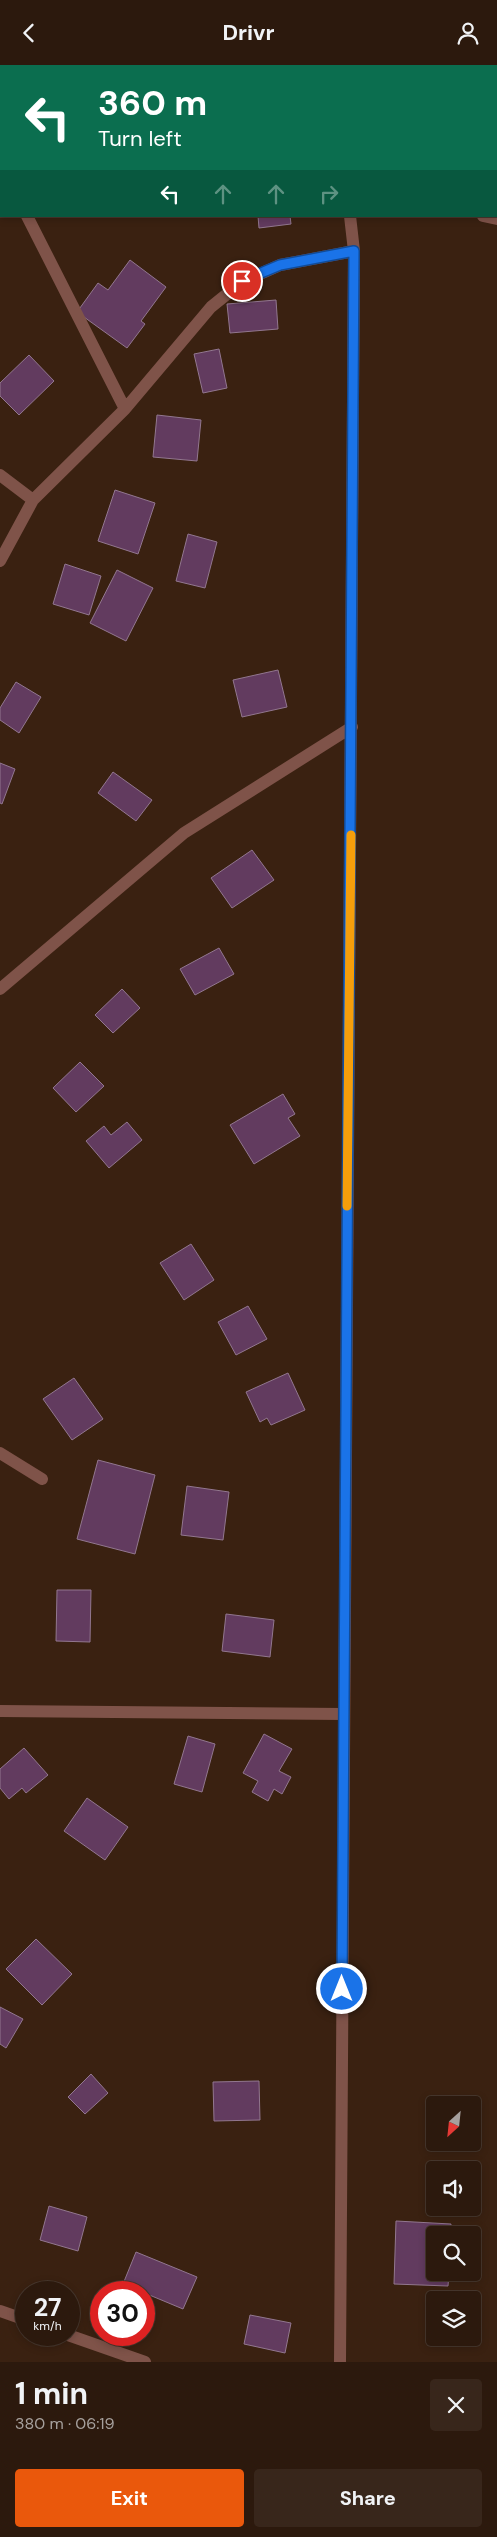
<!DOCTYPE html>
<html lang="en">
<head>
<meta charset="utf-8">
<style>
  :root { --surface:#2c190d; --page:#38261b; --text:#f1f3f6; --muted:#a6a09d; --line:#48382e; --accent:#ea580c }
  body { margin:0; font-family:"DM Sans",sans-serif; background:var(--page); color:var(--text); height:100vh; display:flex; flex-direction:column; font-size:19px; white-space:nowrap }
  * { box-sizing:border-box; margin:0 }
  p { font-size:16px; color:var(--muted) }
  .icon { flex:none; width:28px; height:28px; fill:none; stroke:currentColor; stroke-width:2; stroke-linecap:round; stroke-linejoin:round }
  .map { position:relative; height:2297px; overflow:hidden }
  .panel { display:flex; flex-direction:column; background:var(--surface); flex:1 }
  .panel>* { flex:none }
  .hud { position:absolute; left:0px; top:0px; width:498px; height:152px; box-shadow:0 2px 8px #0003,0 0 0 1px var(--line); background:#0b6e4f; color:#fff; overflow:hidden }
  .needle { width:32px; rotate:207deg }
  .tools { position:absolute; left:426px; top:2031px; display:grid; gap:10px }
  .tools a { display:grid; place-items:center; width:55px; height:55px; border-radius:5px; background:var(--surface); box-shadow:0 2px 8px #0003,0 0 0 1px var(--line); font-size:25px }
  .speed { position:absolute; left:15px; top:2216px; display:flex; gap:10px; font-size:25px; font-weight:700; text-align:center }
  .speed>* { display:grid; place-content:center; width:65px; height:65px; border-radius:50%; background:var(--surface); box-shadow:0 2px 8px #0003,0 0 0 1px var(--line); line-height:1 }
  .speed small { font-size:12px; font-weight:400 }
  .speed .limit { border:8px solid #d22; background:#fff; color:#111 }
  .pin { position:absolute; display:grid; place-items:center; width:42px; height:42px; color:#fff; margin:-21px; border:2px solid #fff; border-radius:50%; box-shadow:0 1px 5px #0007 }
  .me { position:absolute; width:55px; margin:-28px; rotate:0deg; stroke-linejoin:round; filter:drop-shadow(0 0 4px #0008) }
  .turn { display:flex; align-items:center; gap:18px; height:105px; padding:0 15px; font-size:22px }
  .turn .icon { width:65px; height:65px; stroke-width:2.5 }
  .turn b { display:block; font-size:35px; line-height:42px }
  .lanes { display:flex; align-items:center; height:48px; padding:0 15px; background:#0003; justify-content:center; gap:25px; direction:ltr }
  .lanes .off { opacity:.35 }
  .round { display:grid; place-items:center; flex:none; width:52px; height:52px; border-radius:5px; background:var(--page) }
  .summary { display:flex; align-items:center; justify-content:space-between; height:85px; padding:0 15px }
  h1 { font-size:30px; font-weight:700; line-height:38px }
  .primary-button { display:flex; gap:10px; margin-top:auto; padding:10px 15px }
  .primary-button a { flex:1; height:58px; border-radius:5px; background:var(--accent); color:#fff; font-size:20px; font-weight:700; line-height:58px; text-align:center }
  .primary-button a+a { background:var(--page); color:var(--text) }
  header { display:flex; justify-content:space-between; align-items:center; height:65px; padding:0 15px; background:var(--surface); font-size:22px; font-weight:700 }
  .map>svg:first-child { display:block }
  .building { fill:#623b5f; stroke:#92778f }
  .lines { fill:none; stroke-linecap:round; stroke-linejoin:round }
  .minor { stroke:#7f5349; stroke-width:12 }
  .route-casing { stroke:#114b97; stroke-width:12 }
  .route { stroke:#1a73e8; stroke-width:9 }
  .slow { stroke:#f59e0b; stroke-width:9 }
</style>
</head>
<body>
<header><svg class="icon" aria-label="back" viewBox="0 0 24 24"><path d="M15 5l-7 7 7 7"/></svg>Drivr<svg class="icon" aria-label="person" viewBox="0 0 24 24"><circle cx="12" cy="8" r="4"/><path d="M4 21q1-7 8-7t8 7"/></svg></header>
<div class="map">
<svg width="497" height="2297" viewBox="0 0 497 2297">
  <rect width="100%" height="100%" fill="#3a2111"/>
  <path class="building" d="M156 0H192L155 1Z
    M258 151H290L291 159 259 163Z
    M130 195 166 222 141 256 145 259 127 283 77 247 98 218 108 225Z
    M276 235 278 264 230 268 227 239Z
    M219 284 227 323 203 328 194 289Z
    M29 290 54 316 19 350 0 331V318Z
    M157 350 201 355 197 396 153 392Z
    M115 425 155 438 138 489 98 476Z
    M188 469 217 477 205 523 176 516Z
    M65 499 101 511 89 550 53 539Z
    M117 505 153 523 126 576 90 558Z
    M278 605 287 642 242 652 233 615Z
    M16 617 41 632 19 668 0 655V643Z
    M0 698 15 704 2 739 0 738Z
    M113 707 152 735 136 756 98 728Z
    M252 785 274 815 232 843 211 813Z
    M219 883 234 909 195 930 180 904Z
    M122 924 140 943 113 968 95 950Z
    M80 997 104 1021 76 1047 53 1023Z
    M283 1029 295 1049 288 1053 300 1071 254 1099 230 1060Z
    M127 1057 142 1075 109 1103 86 1076 104 1061 111 1070Z
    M191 1179 214 1215 184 1235 160 1198Z
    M248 1241 267 1274 236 1290 218 1257Z
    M288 1308 305 1345 271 1360 267 1353 260 1357 246 1327Z
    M74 1313 103 1354 72 1375 43 1334Z
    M98 1395 155 1410 135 1489 77 1474Z
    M187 1421 229 1427 223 1475 181 1470Z
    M57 1525H91L90 1577 56 1576Z
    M226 1549 274 1555 270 1592 222 1586Z
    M264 1669 292 1684 279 1706 291 1712 282 1729 274 1724 268 1736 252 1727 258 1716 243 1708Z
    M188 1671 215 1679 202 1727 174 1719Z
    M24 1683 48 1710 26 1728 22 1723 9 1734 0 1723V1704Z
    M87 1733 128 1762 105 1795 64 1766Z
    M36 1874 72 1909 42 1940 6 1904Z
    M0 1942 23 1954 6 1983 0 1979Z
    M91 2009 108 2028 85 2049 68 2032Z
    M259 2016 260 2055 214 2056 213 2017Z
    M49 2141 87 2152 78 2186 40 2175Z
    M396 2156 451 2159 450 2170H435V2208H449L448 2221 394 2219Z
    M136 2187 197 2212 183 2244 123 2219Z
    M250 2250 291 2258 285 2288 244 2279Z"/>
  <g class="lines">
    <path class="minor" d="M354 1 355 0
      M0 79 1 82
      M27 151 125 344
      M483 151 497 154
      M0 410 33 435
      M0 496 33 435 125 344 211 242 242 217 280 200 354 186
      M0 924 184 768 352 662
      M0 1388 42 1414
      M0 1646 343 1649
      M0 2246 26 2255
      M68 2270 145 2297
      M340 2297 354 186 350 151"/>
  </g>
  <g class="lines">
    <defs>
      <path id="route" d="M242 216 280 200 354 186 342 1924"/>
    </defs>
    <use href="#route" class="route-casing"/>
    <use href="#route" class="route"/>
    <path class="slow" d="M347 1141 351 770"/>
  </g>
</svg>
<div class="tools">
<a><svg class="needle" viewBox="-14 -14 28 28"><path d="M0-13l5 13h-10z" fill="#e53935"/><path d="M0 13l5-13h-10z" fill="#a6a09d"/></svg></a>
<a><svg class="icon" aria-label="sound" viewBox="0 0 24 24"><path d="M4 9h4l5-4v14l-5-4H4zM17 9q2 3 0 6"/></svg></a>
<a><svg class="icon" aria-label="search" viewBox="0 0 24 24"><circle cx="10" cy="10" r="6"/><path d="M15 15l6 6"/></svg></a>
<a><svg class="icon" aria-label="layers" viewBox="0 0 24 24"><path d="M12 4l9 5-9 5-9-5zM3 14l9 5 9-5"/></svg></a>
</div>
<div class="speed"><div>27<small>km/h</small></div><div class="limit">30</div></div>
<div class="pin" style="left:242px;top:216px;background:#d93025"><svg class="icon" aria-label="arrive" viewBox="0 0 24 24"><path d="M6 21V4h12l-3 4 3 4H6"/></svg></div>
<svg class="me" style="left:342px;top:1924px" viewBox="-20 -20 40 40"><circle r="17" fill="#1a73e8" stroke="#fff" stroke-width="3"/><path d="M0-11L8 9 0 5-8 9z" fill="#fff"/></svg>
<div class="hud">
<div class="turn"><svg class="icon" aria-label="left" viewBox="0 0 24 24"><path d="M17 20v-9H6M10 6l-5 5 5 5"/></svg><div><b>360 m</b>Turn left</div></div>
<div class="lanes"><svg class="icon" aria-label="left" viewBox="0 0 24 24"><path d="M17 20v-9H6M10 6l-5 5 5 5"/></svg><svg class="icon off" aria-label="ahead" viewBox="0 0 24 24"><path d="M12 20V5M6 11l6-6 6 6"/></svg><svg class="icon off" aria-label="ahead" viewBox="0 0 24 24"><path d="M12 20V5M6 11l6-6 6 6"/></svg><svg class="icon off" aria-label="right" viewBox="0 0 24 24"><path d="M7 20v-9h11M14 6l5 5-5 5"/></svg></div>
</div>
</div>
<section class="panel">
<div class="summary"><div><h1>1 min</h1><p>380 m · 06:19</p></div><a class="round"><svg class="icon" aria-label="close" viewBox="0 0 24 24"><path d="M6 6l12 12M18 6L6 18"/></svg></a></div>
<div class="primary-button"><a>Exit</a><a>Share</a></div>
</section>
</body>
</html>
